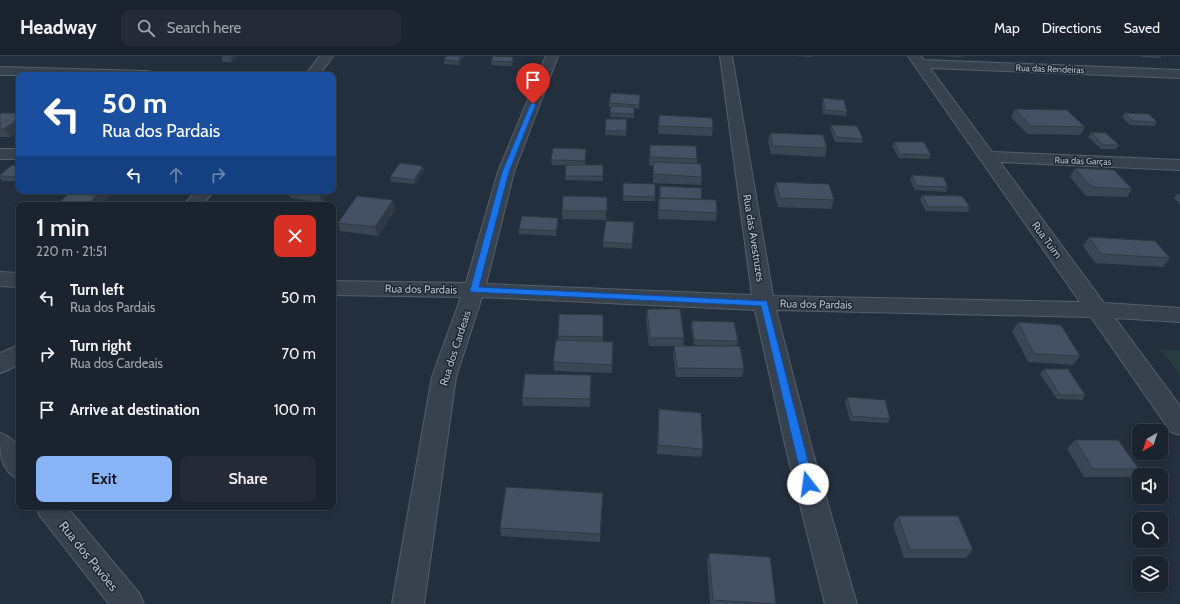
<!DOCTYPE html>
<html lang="en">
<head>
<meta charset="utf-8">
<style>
  :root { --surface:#1b232e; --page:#242b36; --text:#f1f3f6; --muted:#a0a4aa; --line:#39404a; --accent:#8ab4f8 }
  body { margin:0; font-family:Cabin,sans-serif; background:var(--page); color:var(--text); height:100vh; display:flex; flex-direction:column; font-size:15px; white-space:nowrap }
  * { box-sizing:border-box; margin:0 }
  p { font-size:13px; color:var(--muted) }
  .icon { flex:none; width:22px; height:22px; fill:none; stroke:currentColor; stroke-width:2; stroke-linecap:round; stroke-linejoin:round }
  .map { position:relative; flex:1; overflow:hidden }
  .details { position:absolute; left:16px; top:146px; width:320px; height:308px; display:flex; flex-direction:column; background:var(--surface); border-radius:8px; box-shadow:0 2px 6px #0003,0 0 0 1px var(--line) }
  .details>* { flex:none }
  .banner { position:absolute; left:16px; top:16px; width:320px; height:122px; border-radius:8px; box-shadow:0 2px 6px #0003,0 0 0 1px var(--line); background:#1a4fa0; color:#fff; overflow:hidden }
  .needle { width:26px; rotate:219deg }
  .buttons { position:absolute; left:1132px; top:368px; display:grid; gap:8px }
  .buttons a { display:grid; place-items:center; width:36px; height:36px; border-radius:8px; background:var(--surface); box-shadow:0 2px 6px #0003,0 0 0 1px var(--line); font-size:20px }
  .pin { position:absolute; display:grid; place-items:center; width:34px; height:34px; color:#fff; margin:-41px -17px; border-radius:50% 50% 50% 0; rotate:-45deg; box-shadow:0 0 4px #0007 }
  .pin .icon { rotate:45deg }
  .me { position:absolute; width:44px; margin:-22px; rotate:345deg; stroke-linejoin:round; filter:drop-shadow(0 0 3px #0008) }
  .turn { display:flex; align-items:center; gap:14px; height:84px; padding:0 20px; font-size:18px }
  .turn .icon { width:52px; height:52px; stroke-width:2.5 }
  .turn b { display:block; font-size:28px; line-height:34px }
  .lanes { display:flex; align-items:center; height:38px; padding:0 20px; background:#0003; justify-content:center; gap:20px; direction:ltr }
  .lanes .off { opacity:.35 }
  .round { display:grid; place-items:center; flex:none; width:42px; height:42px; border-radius:8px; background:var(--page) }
  .headline { display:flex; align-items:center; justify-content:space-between; height:68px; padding:0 20px }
  h1 { font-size:24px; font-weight:600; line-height:30px }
  .button { display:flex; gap:8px; margin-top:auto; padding:8px 20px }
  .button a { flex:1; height:46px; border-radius:8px; background:var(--accent); color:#111; font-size:16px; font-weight:600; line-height:46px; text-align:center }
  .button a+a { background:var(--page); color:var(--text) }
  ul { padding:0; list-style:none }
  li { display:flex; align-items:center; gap:12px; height:56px; padding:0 20px }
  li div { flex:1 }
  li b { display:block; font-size:15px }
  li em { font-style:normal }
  header { display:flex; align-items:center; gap:24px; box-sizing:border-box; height:56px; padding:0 20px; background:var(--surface); border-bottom:1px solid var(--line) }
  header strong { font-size:19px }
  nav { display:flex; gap:22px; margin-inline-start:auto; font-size:14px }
  .search { width:280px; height:36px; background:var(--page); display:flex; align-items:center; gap:10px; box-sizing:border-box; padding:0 14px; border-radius:8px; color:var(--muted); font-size:15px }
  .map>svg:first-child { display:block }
  .green { fill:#263c3f }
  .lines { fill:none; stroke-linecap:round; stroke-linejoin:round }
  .minor-casing { stroke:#565f6c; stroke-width:2 }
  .minor { fill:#38414e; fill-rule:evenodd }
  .wall { fill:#3b4654 }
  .shaded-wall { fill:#303945 }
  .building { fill:#455162; stroke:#303945 }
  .route { fill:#1a73e8; stroke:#114b97 }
  .labels { text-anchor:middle; stroke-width:3; stroke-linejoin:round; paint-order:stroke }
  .far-street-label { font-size:9px; fill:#b4bcc9; stroke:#1d2633 }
  .street-label { font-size:11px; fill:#b4bcc9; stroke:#1d2633 }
  .near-street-label { font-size:13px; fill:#b4bcc9; stroke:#1d2633 }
</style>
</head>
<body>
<header>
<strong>Headway</strong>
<div class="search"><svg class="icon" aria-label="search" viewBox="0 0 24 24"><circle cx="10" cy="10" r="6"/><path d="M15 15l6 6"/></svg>Search here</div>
<nav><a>Map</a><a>Directions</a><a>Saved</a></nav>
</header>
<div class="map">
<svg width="1180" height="548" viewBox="0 0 1180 548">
  <rect width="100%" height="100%" fill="#242f3e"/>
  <path class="green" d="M1160 293 1180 294V319Z"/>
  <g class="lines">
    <defs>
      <path id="minor" d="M320 0H333L319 19H305Z
        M546 0H558L514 116 486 228 752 239 720 0H732L773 240 1080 246 908 0H921L924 4 1180 14V22L930 12 992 96 1180 104V114L1000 106 1104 247 1180 252V266L1115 262 1180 350V379L1171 376 1091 261 776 254 813 397 857 548H825L787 397 755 254 482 241 456 321 424 548H392L432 321 461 241 333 239V225L466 227 498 116Z
        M0 11 147 15 152 16 154 19H0Z
        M0 93H19V103H0Z
        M196 135H214L202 149H184Z
        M0 216 19 217V231L0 230Z
        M19 289V308L8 314 0 317V297Z
        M0 377C24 385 19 402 19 423 0 415 0 398 0 377Z
        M36 451H67L139 537 144 548H109L40 460Z"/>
    </defs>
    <use href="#minor" class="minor-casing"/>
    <use href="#minor" class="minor"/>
  </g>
  <path class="wall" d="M223 0H237L231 6H223L221 2Z
    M464 0 459 9 444 8V4Z
    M792 0H813V1Z
    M938 0H962V1Z
    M1141 0H1161L1160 2 1142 1Z
    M513 1 514 5 512 10 491 9V5Z
    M640 39 639 53 634 52V62L610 61 611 51H609V47Z
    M823 42 847 56 846 60 823 58 822 47Z
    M1015 53 1085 71 1080 79 1027 78 1011 61Z
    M19 57V75L10 81H0V58Z
    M1125 57 1157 66 1155 70 1130 69 1122 61Z
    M659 59 713 72 712 80 658 78Z
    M627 63 626 80 605 79V75Z
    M831 69 863 83 862 87 835 86 830 73Z
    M1091 76 1119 89 1116 93H1101L1088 81Z
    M770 77 827 92 825 101 771 98 768 85Z
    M894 86 931 99 929 103 899 102 892 90Z
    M650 89 697 103V108L702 121 701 129 653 127V110L649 109Z
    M586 93 585 109H603V125L565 124 566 109H552L551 104Z
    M19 109V125H2L0 122V119Z
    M423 110 424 114 415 128 391 126 390 121Z
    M1075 112 1132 133 1127 141 1086 140 1070 121Z
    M912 119 948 131 946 136 915 134 910 124Z
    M776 126 834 144 831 153 778 151 774 135Z
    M623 127 655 141V145H623Z
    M660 130 702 144 717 157 716 165 658 163V150L659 142H660Z
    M71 135 101 149H62L60 146Z
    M287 135H331L322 146 290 142Z
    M1177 138H1180V149L1174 142Z
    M922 139 970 151 968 156 926 155 920 144Z
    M607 141 606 164 562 163V155Z
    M396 153 378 180 340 175 338 167Z
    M558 162V166L556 180 519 178V173Z
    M634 166 632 193 603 191V186Z
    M1089 181 1170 202 1163 211 1095 207 1083 190Z
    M647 253 684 282 683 290 744 313 742 321H676L673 299 674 290H649L646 262Z
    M603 259V286H613L612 317 554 315 553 306 558 284V280Z
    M692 265 738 285 737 290 694 289 691 270Z
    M1018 266 1080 300 1073 309 1028 306 1012 275Z
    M1044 313 1085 339 1082 344 1057 343 1040 318Z
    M591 319 590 351 523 350 522 342Z
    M847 341 890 363 888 367 850 365 845 346Z
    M659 353 703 393 701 401 657 398 658 362Z
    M1075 384 1139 413 1130 421H1084L1067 393Z
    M603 437 600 486 501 480 500 472Z
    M898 460 973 494 966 502H904L893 469Z
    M709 497 776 548H710L707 505Z"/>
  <path class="shaded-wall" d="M232 0H238L231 6 230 2Z
    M461 0H464L459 9 458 5Z
    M513 1 514 5 512 10V6Z
    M19 63V74H18L19 75 10 81 4 73Z
    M423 110 424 114 415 128 414 124Z
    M334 120 337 128 333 133V121Z
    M101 135H114L101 149H92L90 146Z
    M322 135H331L322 146 319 138Z
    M393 144 396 153 378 180 375 171Z
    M558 162V166L556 180V175Z"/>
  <path class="building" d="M223 0H232L230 2H221Z
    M446 0H461L458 5 444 4Z
    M493 0 513 1 512 6 491 5Z
    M611 37 640 39 639 49 609 47Z
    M823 42 844 44 847 56 825 54Z
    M611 50 634 51V58L610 57Z
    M1015 53 1067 54 1085 71 1031 70Z
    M1 57H19V63L4 73H0V58Z
    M1125 57 1149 58 1157 66 1133 65Z
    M659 59 712 62 713 72 659 70Z
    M606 63H627L626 75H605Z
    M831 69 857 70 863 83 836 81Z
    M1091 76 1106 77 1119 89H1103Z
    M770 77 823 79 827 92 773 90Z
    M894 86H924L931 99 900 98Z
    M650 89 696 90 697 103 650 101Z
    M553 92 586 93 585 105 551 104Z
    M654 106 701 108 702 121 653 118Z
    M400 107 423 110 414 124 390 121Z
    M12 109H19V121L0 120V119Z
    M566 109H603V120H565Z
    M1075 112 1114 114 1132 133 1091 131Z
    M912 119 943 121 948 131 917 130Z
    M776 126 829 128 834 144 780 142Z
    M623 127 655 128V141L623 140Z
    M660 130 701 132 702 143 660 142Z
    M71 135H101L90 146H60Z
    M297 135H322L319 138Z
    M922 139 962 140 970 151H928Z
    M357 140 393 144 375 171 338 167Z
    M563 140 607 141V155H562Z
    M659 142 716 144 717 157 659 154Z
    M522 160 558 162 556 175 519 173Z
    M606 165 634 166 632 188 603 186Z
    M1089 181 1155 185 1170 202 1101 198Z
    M647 253H680L684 282H650Z
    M559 258 603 259V281L558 280Z
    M692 265 734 266 738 285 694 284Z
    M1018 266 1061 269 1080 300 1034 298Z
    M556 284 613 286 612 309 553 306Z
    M674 290H740L744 313 677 312Z
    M1044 313H1068L1085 339H1060Z
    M525 318 591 319 590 343 522 342Z
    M847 341 885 344 890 363 852 360Z
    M659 353 701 357 703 393 658 389Z
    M1075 384H1118L1139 413H1093Z
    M506 431 603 437 600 478 500 472Z
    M898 460H958L973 494H910Z
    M709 497 770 501 776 548 713 544Z"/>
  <path class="route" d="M531 47 536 48 509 116 479 231 767 245 814 428 812 431 808 432 804 431 803 428 761 250 471 236 470 234 502 116Z"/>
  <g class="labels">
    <g class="far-street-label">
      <text transform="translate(1050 13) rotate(2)" y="3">Rua das Rendeiras</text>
      <text transform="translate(1083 105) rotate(2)" y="3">Rua das Garças</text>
    </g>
    <g class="street-label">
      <text transform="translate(754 182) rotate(81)" y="4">Rua das Avestruzes</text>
      <text transform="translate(1047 184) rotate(54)" y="4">Rua Tuim</text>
      <text transform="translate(421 233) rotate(1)" y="4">Rua dos Pardais</text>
      <text transform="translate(816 248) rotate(1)" y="4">Rua dos Pardais</text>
      <text transform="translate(455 292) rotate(-72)" y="4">Rua dos Cardeais</text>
    </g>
    <g class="near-street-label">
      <text transform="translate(89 500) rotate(51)" y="5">Rua dos Pavões</text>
    </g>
  </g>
</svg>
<div class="buttons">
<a><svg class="needle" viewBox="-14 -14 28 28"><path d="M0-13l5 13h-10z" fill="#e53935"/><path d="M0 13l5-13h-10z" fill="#a0a4aa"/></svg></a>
<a><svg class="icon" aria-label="sound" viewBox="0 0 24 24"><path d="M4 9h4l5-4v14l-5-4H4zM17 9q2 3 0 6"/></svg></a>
<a><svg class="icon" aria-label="search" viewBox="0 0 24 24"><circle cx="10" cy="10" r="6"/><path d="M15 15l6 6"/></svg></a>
<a><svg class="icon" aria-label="layers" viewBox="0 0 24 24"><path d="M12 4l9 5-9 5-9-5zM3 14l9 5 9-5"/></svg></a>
</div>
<div class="pin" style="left:533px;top:48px;background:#d93025"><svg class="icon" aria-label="arrive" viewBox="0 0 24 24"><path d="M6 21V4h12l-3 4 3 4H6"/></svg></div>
<svg class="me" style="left:808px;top:428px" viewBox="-20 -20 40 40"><circle r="19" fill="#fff"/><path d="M0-13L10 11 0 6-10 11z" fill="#1a73e8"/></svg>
<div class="banner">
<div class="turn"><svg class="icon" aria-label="left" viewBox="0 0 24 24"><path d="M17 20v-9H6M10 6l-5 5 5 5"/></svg><div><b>50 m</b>Rua dos Pardais</div></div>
<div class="lanes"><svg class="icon" aria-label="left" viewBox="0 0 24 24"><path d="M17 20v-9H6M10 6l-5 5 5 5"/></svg><svg class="icon off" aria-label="ahead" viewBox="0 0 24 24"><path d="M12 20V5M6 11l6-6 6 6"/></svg><svg class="icon off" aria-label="right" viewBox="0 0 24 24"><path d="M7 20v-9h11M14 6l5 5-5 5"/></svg></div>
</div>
<section class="details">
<div class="headline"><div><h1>1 min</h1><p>220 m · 21:51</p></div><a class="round" style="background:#d93025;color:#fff"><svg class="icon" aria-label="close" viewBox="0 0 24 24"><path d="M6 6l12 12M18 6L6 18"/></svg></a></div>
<ul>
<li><svg class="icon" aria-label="left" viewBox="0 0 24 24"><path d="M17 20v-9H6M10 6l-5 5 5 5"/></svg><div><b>Turn left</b><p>Rua dos Pardais</p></div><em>50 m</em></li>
<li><svg class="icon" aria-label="right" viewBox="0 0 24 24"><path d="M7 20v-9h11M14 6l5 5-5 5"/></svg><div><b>Turn right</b><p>Rua dos Cardeais</p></div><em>70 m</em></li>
<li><svg class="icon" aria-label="arrive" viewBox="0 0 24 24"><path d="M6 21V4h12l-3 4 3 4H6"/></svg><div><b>Arrive at destination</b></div><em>100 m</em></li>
</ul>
<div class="button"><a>Exit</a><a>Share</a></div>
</section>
</div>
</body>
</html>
